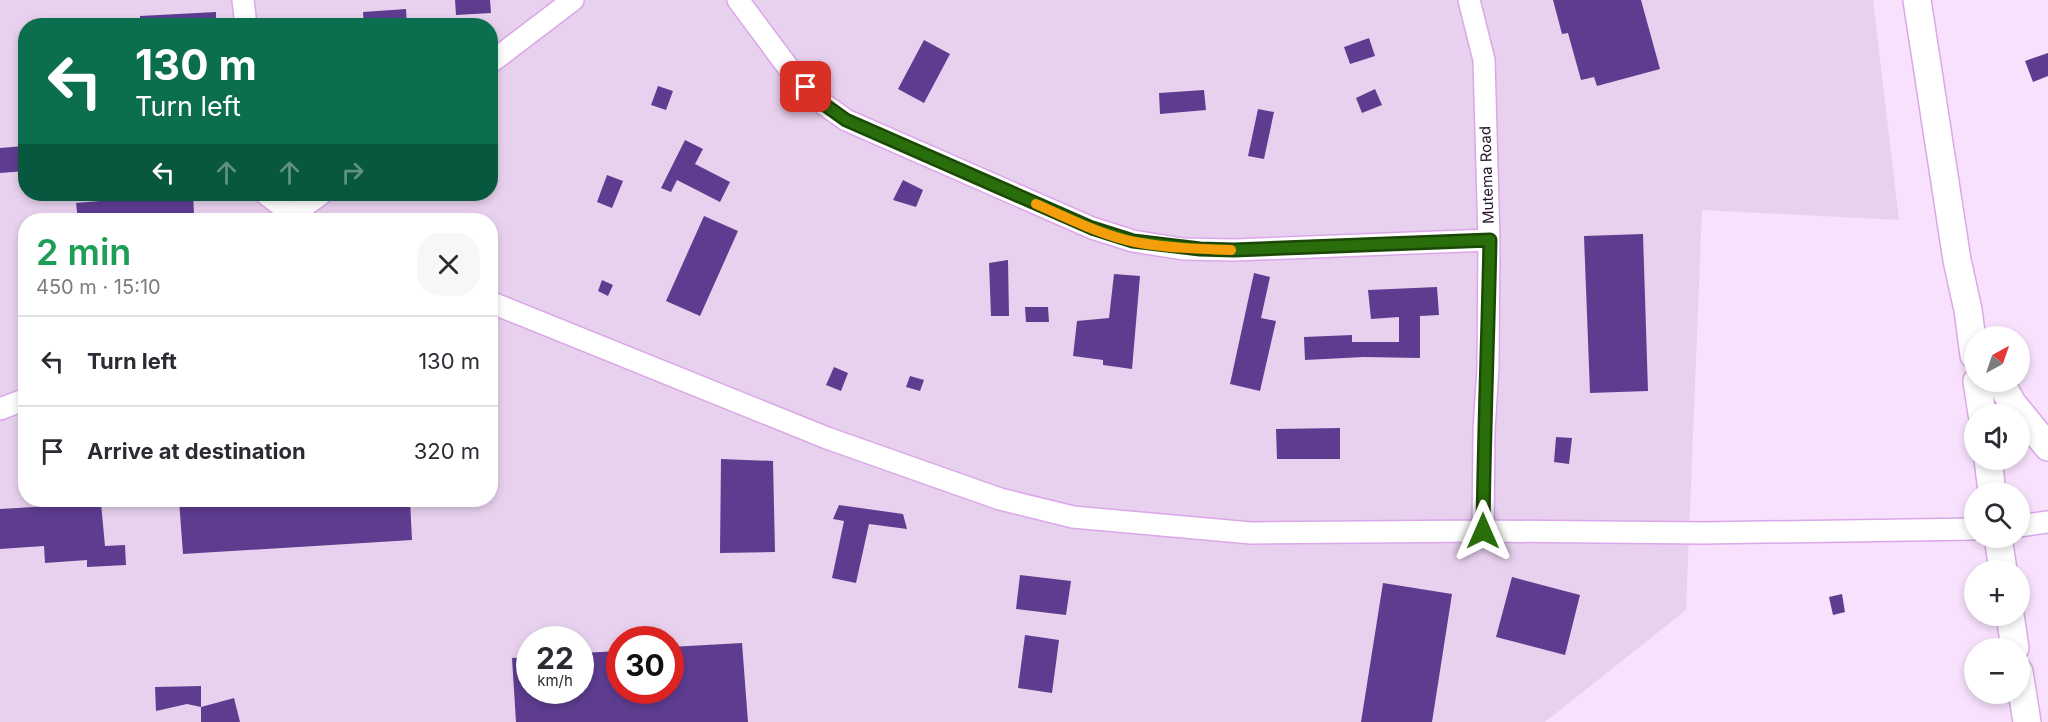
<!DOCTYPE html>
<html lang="en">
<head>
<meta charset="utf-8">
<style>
  :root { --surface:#fff; --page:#f7f7f7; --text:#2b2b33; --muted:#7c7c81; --line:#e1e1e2 }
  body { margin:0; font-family:Inter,sans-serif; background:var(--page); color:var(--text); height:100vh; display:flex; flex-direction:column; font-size:22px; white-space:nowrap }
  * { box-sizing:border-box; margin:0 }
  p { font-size:20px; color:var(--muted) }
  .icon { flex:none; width:33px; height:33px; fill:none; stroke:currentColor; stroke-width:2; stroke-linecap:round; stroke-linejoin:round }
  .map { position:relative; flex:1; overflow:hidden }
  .sheet { position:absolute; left:18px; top:213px; width:480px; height:294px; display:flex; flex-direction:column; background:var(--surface); border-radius:24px; box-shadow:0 3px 9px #0003 }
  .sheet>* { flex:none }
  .guide { position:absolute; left:18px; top:18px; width:480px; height:183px; border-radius:24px; box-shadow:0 3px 9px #0003; background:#0b6e4f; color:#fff; overflow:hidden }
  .needle { width:39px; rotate:40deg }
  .controls { position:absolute; left:1964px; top:326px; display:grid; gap:12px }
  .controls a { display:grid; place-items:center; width:66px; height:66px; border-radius:50%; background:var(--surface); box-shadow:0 3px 9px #0003; font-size:30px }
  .speed { position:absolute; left:516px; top:626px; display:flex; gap:12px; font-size:30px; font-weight:700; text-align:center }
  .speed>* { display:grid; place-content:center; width:78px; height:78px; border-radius:50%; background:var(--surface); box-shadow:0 3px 9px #0003; line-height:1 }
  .speed small { font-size:15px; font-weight:400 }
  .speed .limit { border:9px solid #d22; background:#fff; color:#111 }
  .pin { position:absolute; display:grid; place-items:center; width:51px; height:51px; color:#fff; margin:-26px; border-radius:12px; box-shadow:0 3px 9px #0006 }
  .me { position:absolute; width:66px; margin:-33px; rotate:0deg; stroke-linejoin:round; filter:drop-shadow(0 0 4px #0008) }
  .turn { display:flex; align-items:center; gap:21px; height:126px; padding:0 18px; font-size:27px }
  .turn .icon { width:78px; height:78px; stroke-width:2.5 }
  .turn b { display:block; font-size:42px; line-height:51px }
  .lanes { display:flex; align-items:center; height:57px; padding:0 18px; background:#0003; justify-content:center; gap:30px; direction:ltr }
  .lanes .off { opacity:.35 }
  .round { display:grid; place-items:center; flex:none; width:63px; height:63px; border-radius:24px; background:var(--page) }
  .headline { display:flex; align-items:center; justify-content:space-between; height:102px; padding:0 18px }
  h1 { font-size:36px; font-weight:600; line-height:45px; color:#1e9e55 }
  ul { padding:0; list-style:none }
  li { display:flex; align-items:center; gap:18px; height:90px; padding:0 18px; border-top:2px solid var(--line) }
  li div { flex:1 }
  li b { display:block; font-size:22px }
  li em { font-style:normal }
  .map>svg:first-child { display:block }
  .built { fill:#e8d1ee; fill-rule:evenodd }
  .building { fill:#5e3d91 }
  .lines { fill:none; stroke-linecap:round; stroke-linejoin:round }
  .minor-casing { stroke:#dba7e9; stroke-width:24 }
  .major-casing { stroke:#dba7e9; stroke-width:30 }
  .minor { stroke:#fff; stroke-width:21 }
  .major { stroke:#fff; stroke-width:27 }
  .route-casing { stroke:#1b4807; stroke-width:15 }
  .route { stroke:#296e0b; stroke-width:10 }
  .slow { stroke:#f59e0b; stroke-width:10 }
  .labels { text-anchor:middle; stroke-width:6; stroke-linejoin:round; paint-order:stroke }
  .street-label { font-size:15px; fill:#26132c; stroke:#fff }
</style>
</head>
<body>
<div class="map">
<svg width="2048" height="722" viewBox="0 0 2048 722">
  <rect width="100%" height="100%" fill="#f7e1fc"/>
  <path class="built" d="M0 0H1873L1899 220 1702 210 1686 610 1545 722H0ZM26 26H490V194H26ZM26 220H490V500H26ZM530 639H580V690H530ZM620 639H670V690H620Z"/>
  <path class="building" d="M455 0H490L491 13 456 15Z
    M1553 0H1641L1660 69 1597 86 1594 77 1581 80 1568 33 1562 34Z
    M406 9 407 26H364L363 12Z
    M216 12V26H140V16Z
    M1369 38 1375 56 1350 64 1344 47Z
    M924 40 950 54 924 103 898 89Z
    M2048 53V76L2033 82 2025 61Z
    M658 86 673 91 666 110 651 105Z
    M1375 89 1382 105 1362 113 1356 98Z
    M1204 90 1206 110 1160 114 1159 93Z
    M1258 109 1274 112 1264 159 1248 156Z
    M685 140 703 149 695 164 730 182 720 202 677 180 671 192 661 188Z
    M24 146 26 171 0 173V148Z
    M607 175 623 181 612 208 597 202Z
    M903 180 923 190 916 207 893 200Z
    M149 194H193L194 214 144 218V220H78L76 203 149 197Z
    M704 216 738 231 700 316 666 301Z
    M1643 234 1648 391 1590 393 1584 236Z
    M1008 260 1009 316H991L989 263Z
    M1254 273 1270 277 1261 318 1276 321 1260 391 1230 384Z
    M1114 274 1140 276 1132 369 1103 365V360L1073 356 1077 321 1109 318Z
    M602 280 613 285 608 296 598 291Z
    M1437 287 1439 315 1420 316V358L1364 357 1305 360 1304 337 1352 335V342H1399V317L1371 319 1368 290Z
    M1025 307H1048L1049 322H1026Z
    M834 367 848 373 841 391 826 385Z
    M910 376 924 380 920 391 906 387Z
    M1340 428V459H1277L1276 429Z
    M1556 437 1572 438 1569 464 1554 462Z
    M721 459 773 461 775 552 720 553Z
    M179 500H410L412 540 183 554Z
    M101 503 105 546 125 545 126 565 87 567V560L45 563 44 546 0 549V509Z
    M839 505 903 514 907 529 869 524 856 583 832 578 844 521 833 519Z
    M1020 575 1071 581 1066 615 1016 609Z
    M1512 577 1580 595 1565 655 1496 637Z
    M1383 583 1452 594 1432 722H1361Z
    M1842 594 1845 612 1833 615 1829 597Z
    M1025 635 1059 640 1052 693 1018 688Z
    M742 643 748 722H516L512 658 530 657V690H580V653L620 651V690H670V647Z
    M201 686V707L187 704 156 711 155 687Z
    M234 698 240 722H201V707Z"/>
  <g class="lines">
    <defs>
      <path id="minor" d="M243 0 246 26
        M738 0 793 74 818 100 846 120 1092 228 1133 241 1183 249 1235 250 1489 240
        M1469 0 1484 60 1489 240 1488 368 1484 430 1483 531
        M490 63 573 0
        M266 194 293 215 304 220
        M285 220 321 194
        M490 302 827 438 1000 499 1073 517 1251 533 1483 531 1703 533 1974 529
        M0 409 26 399
        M2019 526 2048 522"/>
      <path id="major" d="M1917 0 1957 260 1968 310 1974 355
        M1977 381 1982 414
        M2000 381 2012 403 2048 447
        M1988 459 1992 492
        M1998 537 2003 570
        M2010 615 2015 648
        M2019 672 2027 722"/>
    </defs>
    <use href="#minor" class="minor-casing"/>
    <use href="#major" class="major-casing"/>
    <use href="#minor" class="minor"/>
    <use href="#major" class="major"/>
  </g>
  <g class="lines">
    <defs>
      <path id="route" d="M806 87 818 100 846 120 1092 228 1133 241 1200 249 1234 250 1490 240C1488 337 1484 434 1483 531"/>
    </defs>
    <use href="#route" class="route-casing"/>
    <use href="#route" class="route"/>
    <path class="slow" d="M1036 204C1068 218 1101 235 1135 242 1167 248 1199 249 1231 250"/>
  </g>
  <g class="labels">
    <g class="street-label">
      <text transform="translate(1487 175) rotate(-92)" y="5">Mutema Road</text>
    </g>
  </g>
</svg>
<div class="controls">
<a><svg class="needle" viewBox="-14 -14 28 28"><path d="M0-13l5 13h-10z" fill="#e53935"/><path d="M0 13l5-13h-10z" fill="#7c7c81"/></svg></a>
<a><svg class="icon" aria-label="sound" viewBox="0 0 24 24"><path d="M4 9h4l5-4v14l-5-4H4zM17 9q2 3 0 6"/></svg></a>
<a><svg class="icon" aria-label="search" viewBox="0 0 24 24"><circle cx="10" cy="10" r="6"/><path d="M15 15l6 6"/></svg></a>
<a>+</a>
<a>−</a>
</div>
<div class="speed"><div>22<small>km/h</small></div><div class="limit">30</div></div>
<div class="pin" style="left:806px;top:87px;background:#d93025"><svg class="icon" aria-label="arrive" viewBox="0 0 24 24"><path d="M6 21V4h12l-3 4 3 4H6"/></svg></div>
<svg class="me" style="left:1483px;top:531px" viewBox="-20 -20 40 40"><path d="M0-17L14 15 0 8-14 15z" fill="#296e0b" stroke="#fff" stroke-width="4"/></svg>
<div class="guide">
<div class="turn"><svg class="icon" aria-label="left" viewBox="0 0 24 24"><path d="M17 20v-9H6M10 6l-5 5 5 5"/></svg><div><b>130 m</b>Turn left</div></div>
<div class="lanes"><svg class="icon" aria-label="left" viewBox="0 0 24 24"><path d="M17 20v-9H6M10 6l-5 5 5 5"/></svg><svg class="icon off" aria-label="ahead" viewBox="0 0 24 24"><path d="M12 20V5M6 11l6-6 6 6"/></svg><svg class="icon off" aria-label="ahead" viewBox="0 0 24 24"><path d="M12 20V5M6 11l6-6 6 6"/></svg><svg class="icon off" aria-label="right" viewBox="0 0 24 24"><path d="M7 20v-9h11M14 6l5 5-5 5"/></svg></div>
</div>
<section class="sheet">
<div class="headline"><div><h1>2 min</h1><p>450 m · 15:10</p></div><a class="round"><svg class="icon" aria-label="close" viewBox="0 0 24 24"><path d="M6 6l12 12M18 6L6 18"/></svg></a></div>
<ul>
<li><svg class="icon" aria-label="left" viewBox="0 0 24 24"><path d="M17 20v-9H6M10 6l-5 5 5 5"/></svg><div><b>Turn left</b></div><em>130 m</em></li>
<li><svg class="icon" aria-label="arrive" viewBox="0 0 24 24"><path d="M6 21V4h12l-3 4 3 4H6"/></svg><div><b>Arrive at destination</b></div><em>320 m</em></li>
</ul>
</section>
</div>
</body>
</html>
